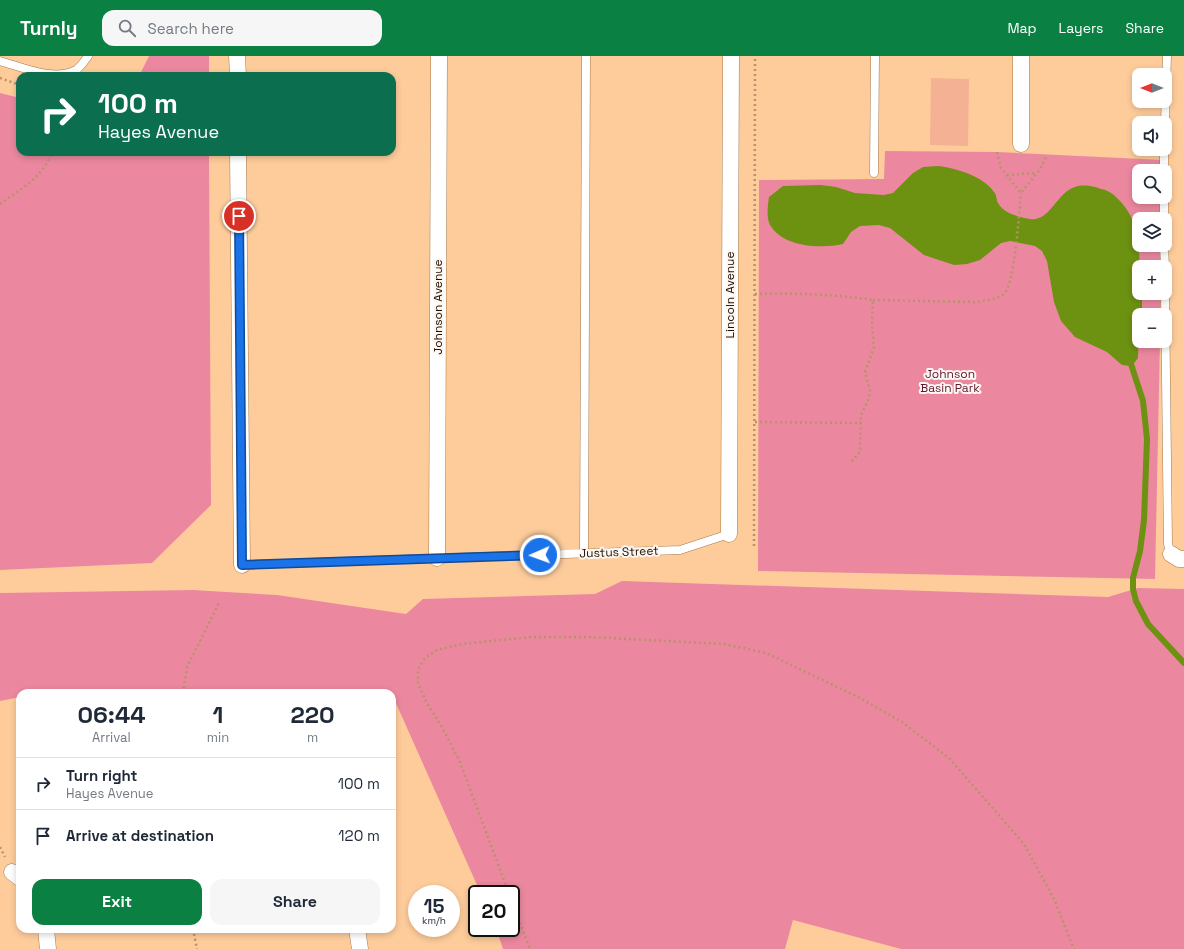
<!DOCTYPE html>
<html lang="en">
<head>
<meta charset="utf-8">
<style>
  :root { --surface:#fff; --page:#f6f6f7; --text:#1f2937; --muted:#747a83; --line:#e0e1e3; --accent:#0b8043 }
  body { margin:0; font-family:"Space Grotesk",sans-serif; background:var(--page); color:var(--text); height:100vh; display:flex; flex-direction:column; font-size:15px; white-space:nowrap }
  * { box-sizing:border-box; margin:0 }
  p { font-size:13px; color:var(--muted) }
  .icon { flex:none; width:22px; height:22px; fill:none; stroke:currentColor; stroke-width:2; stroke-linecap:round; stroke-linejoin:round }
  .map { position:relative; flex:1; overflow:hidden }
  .side { position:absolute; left:16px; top:633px; width:380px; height:244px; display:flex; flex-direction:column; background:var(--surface); border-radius:12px; box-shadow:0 2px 6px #0003 }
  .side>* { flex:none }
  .banner { position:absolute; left:16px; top:16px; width:380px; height:84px; border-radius:12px; box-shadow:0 2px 6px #0003; background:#0b6e4f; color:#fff; overflow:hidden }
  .needle { width:26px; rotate:270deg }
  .buttons { position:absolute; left:1132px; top:12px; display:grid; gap:8px }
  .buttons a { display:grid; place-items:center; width:40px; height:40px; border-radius:8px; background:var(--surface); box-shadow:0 2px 6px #0003; font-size:20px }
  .speed { position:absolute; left:408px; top:829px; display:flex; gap:8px; font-size:20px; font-weight:700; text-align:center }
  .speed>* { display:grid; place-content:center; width:52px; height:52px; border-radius:50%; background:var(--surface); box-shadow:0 2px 6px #0003; line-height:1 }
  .speed small { font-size:10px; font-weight:400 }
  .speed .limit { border:2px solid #111; border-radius:6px; background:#fff; color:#111 }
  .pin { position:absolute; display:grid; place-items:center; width:34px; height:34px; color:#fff; margin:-17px; border:2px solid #fff; border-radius:50%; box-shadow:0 1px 4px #0007 }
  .me { position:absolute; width:44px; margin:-22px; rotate:268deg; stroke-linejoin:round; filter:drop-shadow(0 0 3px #0008) }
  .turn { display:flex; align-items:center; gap:14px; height:84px; padding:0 16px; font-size:18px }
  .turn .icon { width:52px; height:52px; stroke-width:2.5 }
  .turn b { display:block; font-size:28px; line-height:34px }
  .eta { display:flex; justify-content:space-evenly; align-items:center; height:68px; text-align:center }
  .eta b { font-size:24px; font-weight:700; line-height:28px }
  .button { display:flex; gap:8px; margin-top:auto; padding:8px 16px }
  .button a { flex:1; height:46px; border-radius:12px; background:var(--accent); color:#fff; font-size:16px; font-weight:700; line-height:46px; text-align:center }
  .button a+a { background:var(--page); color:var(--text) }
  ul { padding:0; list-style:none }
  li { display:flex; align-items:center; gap:12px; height:52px; padding:0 16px; border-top:1px solid var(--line) }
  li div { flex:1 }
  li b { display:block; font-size:15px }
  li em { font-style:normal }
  header { display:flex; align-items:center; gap:24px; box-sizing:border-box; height:56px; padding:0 20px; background:var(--accent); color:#fff }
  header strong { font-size:19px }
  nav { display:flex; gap:22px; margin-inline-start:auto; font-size:14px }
  .search { width:280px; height:36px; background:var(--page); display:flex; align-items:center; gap:10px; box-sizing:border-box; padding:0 14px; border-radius:12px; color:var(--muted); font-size:15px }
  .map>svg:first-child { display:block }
  .green { fill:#eb889f }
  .water { fill:#6d9111 }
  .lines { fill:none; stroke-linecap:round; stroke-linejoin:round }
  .stream { stroke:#6d9111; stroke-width:6 }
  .building { fill:#f4b193 }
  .service-casing { stroke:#a7794a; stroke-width:9 }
  .minor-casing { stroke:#a7794a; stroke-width:17 }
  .path { stroke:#b9916a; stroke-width:2.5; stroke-dasharray:2 3; stroke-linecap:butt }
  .service { stroke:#fff; stroke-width:8 }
  .minor { stroke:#fff; stroke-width:16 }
  .route-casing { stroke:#114b97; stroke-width:10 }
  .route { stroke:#1a73e8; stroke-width:7 }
  .labels { text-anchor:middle; stroke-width:4; stroke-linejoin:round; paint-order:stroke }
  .street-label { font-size:12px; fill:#210f00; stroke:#fcf7f2 }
  .park-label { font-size:12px; fill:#61172f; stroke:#fcf7f2 }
</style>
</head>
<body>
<header>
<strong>Turnly</strong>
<div class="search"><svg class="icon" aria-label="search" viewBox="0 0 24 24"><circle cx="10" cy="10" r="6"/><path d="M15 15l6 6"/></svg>Search here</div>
<nav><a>Map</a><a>Layers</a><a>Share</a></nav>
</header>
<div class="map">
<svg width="1184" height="893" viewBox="0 0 1184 893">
  <rect width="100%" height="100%" fill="#fecc9b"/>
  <path class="green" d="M149 0H209V20H139Z
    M0 37 20 42V96H209L211 449 152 507 0 514Z
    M885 95 997 96 1163 104V115H1139V141H1163L1162 163H1139V189H1162L1161 211H1139V237H1161L1160 259H1139V285H1160L1155 523 758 515 759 124 884 123Z
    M622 525 1108 541 1138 532 1184 533V893H901L793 864 785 893H503L496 872H511V838H481L395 645 392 644V637C383 637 360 634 354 637H20V641L0 645V537L193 534 277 539 406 558 423 543 595 538Z"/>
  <path class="water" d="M938 110C956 112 983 120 994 136 997 139 996 144 998 147 1004 158 1020 161 1030 163 1050 166 1056 137 1075 131 1083 128 1093 130 1101 133 1111 135 1114 139 1121 146 1144 171 1139 207 1139 237H1142V257L1139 259 1138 302 1132 310 1122 309 1107 296 1075 281 1061 265 1054 246 1047 205 1042 195 1035 190 1010 185 1001 187 980 204 967 208 954 209 924 199 890 172 879 169 860 170 851 176 843 188C820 193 783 191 770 169 766 161 768 149 769 141L783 130 821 129 836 131 855 137 884 139 893 137 913 117 923 111Z"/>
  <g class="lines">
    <path class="stream" d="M1129 302 1143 345 1147 383 1144 464 1140 495 1133 522V533L1136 545 1148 568 1184 607"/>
  </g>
  <path class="building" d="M931 22 969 23 968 90 930 89Z"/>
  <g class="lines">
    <defs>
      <path id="service" d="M0 5C22 11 54 26 76 14 81 11 85 4 88 0
        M1165 67 1167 0
        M1164 115V93
        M874 117 875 0
        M1164 141V163
        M1164 189 1165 211
        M1165 237 1168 488 1171 498
        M584 497 586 0
        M242 509 680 494 729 478"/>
      <path id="minor" d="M237 0 238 20
        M1021 88V0
        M238 96 242 509
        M729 478 731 0
        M1171 498 1179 503H1184
        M437 502 439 0
        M12 816 20 822
        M46 873 48 893
        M357 873 360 893"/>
    </defs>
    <use href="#service" class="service-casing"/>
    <use href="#minor" class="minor-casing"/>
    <path class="path" d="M0 22 20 29
      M997 96 1001 112 1021 137C1030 125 1042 114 1046 100
      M1007 119 1036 117
      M0 148C21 133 43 121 52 96
      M755 238C795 237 833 238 873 244L872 268 874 291 865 316 870 335 869 342 861 359 860 396 851 406
      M873 244 977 246C985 244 997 244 1004 238 1015 227 1019 156 1021 137
      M755 366 862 367
      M754 490 755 0
      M183 637 187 611 219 547
      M0 791 5 801
      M509 838 460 706 442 671 427 647 418 628V613L425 602 437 594 462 588 531 581H590L724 588 766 597 858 641 902 666 949 702 1024 788 1054 843 1074 893
      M511 843 530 893
      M193 873 197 893"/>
    <use href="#service" class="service"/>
    <use href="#minor" class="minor"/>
  </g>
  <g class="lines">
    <defs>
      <path id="route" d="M239 160 242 509 540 499"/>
    </defs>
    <use href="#route" class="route-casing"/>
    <use href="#route" class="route"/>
  </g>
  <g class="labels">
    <g class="street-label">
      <text transform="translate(730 239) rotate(-90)" y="4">Lincoln Avenue</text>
      <text transform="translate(438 251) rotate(-90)" y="4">Johnson Avenue</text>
      <text transform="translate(619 496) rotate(-2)" y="4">Justus Street</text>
    </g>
    <g class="park-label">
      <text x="950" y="322">Johnson<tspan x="950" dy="14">Basin Park</tspan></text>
    </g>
  </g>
</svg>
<div class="buttons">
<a><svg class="needle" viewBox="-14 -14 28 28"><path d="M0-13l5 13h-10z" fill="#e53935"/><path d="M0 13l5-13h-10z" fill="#747a83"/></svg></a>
<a><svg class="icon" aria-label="sound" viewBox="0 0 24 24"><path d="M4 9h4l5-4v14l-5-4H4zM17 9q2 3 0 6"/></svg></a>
<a><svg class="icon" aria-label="search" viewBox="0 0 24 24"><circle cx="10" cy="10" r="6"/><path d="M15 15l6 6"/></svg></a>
<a><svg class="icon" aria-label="layers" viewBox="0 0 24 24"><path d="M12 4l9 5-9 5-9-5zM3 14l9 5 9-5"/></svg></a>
<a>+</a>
<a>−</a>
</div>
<div class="speed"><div>15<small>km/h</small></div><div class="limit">20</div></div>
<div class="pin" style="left:239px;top:160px;background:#d93025"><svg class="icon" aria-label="arrive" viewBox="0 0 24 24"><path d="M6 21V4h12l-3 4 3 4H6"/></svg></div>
<svg class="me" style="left:540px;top:499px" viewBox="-20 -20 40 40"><circle r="17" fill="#1a73e8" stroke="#fff" stroke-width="3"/><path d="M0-11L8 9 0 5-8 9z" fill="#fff"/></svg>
<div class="banner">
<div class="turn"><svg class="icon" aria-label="right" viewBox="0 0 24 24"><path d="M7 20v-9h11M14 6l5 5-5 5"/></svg><div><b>100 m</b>Hayes Avenue</div></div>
</div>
<section class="side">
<div class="eta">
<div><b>06:44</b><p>Arrival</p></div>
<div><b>1</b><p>min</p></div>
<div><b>220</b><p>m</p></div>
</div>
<ul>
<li><svg class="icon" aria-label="right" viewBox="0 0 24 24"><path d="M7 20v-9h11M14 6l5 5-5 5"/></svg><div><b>Turn right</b><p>Hayes Avenue</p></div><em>100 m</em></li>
<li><svg class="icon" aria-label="arrive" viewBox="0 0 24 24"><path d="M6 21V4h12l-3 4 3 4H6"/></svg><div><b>Arrive at destination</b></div><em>120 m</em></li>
</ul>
<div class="button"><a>Exit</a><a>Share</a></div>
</section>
</div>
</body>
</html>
